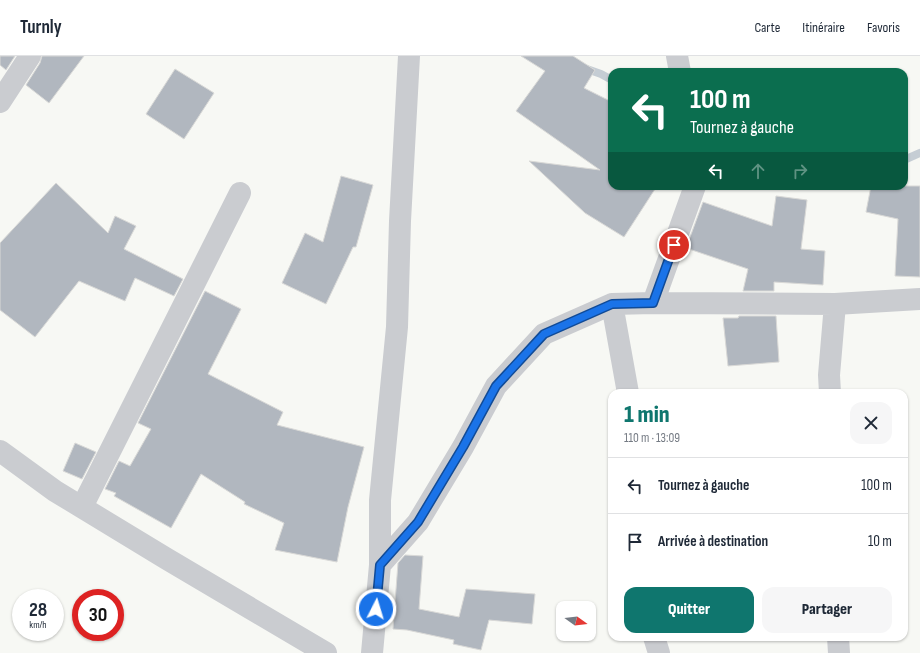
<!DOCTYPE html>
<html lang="fr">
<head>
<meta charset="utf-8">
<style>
  :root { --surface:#fff; --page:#f6f6f7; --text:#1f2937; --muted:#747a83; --line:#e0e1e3; --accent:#0f766e }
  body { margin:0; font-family:"Sofia Sans Condensed",sans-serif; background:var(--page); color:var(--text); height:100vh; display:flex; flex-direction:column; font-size:15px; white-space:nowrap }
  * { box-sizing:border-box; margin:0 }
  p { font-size:13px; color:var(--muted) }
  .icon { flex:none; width:22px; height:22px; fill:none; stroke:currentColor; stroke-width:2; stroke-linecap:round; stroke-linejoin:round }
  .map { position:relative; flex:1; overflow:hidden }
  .side { position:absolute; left:608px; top:333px; width:300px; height:252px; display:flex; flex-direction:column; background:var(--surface); border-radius:12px; box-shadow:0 1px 3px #0004 }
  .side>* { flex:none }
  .hud { position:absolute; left:608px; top:12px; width:300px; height:122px; border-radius:12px; box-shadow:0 1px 3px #0004; background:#0b6e4f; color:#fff; overflow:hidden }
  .needle { width:26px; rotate:105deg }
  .controls { position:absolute; left:556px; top:545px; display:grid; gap:8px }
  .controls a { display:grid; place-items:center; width:40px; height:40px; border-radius:8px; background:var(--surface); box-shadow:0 1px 3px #0004; font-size:20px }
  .speed { position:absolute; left:12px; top:533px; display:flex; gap:8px; font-size:20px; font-weight:700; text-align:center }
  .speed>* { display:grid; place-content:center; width:52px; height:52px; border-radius:50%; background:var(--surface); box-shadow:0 1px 3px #0004; line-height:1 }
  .speed small { font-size:10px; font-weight:400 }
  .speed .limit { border:6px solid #d22; background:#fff; color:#111 }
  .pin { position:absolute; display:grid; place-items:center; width:34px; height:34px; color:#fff; margin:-17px; border:2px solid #fff; border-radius:50%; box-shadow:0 1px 4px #0007 }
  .me { position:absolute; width:44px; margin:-22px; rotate:5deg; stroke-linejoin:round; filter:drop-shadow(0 0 3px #0008) }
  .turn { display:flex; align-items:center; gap:14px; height:84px; padding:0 16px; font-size:18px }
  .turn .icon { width:52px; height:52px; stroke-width:2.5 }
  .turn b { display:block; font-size:28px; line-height:34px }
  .lanes { display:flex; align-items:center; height:38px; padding:0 16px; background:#0003; justify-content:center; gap:20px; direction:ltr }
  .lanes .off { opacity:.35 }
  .round { display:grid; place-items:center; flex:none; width:42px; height:42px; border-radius:12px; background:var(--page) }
  .head { display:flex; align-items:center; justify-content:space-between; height:68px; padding:0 16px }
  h1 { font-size:24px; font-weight:800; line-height:30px; color:var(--accent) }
  .primary-button { display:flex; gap:8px; margin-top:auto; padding:8px 16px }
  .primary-button a { flex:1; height:46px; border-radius:12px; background:var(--accent); color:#fff; font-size:16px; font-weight:800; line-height:46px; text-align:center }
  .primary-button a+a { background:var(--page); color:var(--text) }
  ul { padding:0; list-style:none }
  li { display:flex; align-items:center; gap:12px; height:56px; padding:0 16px; border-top:1px solid var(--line) }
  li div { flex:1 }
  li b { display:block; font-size:15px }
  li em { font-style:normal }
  header { display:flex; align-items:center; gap:24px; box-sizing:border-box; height:56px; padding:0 20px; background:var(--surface); border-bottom:1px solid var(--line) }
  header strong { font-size:19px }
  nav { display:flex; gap:22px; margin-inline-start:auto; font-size:14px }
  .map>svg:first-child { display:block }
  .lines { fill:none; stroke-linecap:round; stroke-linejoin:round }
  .stream { stroke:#c5cdd4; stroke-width:8 }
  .building { fill:#b1b7bf; stroke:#d9d9d7 }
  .minor { stroke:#caccd0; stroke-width:22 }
  .route-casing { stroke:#114b97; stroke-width:10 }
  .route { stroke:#1a73e8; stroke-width:7 }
</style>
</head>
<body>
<header>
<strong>Turnly</strong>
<nav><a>Carte</a><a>Itinéraire</a><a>Favoris</a></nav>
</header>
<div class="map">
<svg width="920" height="597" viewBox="0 0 920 597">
  <rect width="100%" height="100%" fill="#f7f8f4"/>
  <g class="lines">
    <path class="stream" d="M584 12 601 18 612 24
      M904 104 920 97"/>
  </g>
  <path class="building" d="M0 0H15L6 14 0 9Z
    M42 0H84L49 47 26 29 40 7Z
    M521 0H573L595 14 584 32 612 46V130H657L624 181 585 157 529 105 600 114 516 55 545 15Z
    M175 13 214 37 184 83 146 58Z
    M341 120 373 129 356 191H353L326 248 282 227 305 177 323 186Z
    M56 127 108 177 115 160 136 170 124 193 183 223 174 240 135 222 125 245 79 225 35 281 0 254V187Z
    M871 130H920V221L895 220 898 163 866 156Z
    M776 140 807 144 801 193 825 195 823 229 774 226V235H743L748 213 686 192 703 146 772 170Z
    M205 235 241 253 208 318 283 356 277 369 364 391 348 451 337 506 275 494 284 467 244 448 245 446 201 418 171 472 114 440 116 437 105 433 119 405 130 410 151 373 138 367Z
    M739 260H776L779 306 728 310 723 262H738Z
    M75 387 96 396 82 423 63 415Z
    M405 499 423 500 419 553 459 561 466 533 535 538 532 568 489 564 481 594 453 588 454 584 407 574 393 573 398 507Z"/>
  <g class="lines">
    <path class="minor" d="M677 0 680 16
      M0 46 30 0
      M653 247 695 130
      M612 248 628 337
      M830 337 829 319 835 248
      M0 395 55 435 167 503 326 597
      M82 451 240 137
      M380 509 418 466 463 391 496 330 544 278 612 248 653 247 835 248 920 243
      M654 581 659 597
      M838 581 839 597
      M372 597 380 509V444L397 271 400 165 409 0"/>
  </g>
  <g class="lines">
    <defs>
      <path id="route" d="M376 553 380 509 418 466 463 391 496 330 544 278 612 248 653 247 674 189"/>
    </defs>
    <use href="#route" class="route-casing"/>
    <use href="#route" class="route"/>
  </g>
</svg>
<div class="controls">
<a><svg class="needle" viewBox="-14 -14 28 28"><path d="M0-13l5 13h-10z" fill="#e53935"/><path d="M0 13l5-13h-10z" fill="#747a83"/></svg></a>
</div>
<div class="speed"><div>28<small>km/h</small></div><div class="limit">30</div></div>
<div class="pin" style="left:674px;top:189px;background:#d93025"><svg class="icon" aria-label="arrive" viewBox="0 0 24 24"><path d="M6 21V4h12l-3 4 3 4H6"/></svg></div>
<svg class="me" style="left:376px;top:553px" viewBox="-20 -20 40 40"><circle r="17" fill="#1a73e8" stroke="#fff" stroke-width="3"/><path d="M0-11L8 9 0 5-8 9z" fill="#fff"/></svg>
<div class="hud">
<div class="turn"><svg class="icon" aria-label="left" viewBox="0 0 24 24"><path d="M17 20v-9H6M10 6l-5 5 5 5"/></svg><div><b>100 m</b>Tournez à gauche</div></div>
<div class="lanes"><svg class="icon" aria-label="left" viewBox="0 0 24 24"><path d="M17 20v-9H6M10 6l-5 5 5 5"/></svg><svg class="icon off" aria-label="ahead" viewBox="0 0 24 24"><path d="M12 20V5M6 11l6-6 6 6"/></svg><svg class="icon off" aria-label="right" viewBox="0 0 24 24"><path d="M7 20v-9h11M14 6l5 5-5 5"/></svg></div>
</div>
<section class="side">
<div class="head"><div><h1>1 min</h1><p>110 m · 13:09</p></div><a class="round"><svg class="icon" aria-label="close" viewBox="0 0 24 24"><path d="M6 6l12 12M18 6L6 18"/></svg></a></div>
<ul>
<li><svg class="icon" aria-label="left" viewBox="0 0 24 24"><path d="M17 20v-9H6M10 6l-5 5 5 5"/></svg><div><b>Tournez à gauche</b></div><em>100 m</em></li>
<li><svg class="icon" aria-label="arrive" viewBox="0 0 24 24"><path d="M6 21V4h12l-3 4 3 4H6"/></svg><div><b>Arrivée à destination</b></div><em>10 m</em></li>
</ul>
<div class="primary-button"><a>Quitter</a><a>Partager</a></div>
</section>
</div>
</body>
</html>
